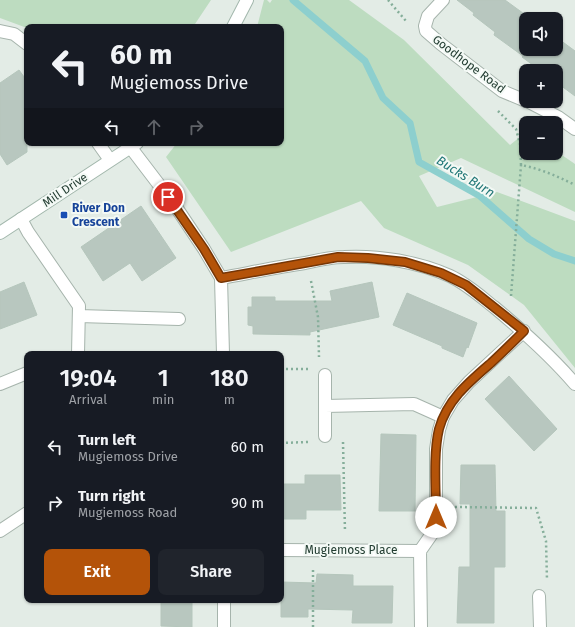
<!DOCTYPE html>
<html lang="en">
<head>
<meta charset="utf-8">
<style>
  :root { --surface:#171b24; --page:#20242c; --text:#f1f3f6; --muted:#9ea1a6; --accent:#b45309 }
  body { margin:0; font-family:"Fira Sans",sans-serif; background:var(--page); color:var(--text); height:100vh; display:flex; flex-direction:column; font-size:15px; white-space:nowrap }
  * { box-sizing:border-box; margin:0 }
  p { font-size:13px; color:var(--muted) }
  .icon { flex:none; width:22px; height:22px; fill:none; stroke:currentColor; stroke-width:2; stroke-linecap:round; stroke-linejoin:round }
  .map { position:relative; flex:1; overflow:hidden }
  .panel { position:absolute; left:24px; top:351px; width:260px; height:252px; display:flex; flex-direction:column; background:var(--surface); border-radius:8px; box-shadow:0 1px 3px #0004 }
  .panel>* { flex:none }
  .banner { position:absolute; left:24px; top:24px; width:260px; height:122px; border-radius:8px; box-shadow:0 1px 3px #0004; background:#171b24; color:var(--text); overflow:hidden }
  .buttons { position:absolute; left:519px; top:12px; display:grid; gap:8px }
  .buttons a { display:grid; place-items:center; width:44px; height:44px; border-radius:8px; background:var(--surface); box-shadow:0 1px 3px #0004; font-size:20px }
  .pin { position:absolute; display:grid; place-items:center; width:34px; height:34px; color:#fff; margin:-17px; border:2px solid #fff; border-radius:50%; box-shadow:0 1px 4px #0007 }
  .me { position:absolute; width:44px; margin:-22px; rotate:0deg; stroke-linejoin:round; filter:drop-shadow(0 0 3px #0008) }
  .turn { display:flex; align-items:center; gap:14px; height:84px; padding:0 20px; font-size:18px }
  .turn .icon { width:52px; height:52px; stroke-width:2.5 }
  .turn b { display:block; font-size:28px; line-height:34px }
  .lanes { display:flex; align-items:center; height:38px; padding:0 20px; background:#0003; justify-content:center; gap:20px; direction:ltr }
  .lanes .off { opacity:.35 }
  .eta { display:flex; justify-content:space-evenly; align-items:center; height:68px; text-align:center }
  .eta b { font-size:24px; font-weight:600; line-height:28px }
  .action { display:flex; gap:8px; margin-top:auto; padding:8px 20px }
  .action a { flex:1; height:46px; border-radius:8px; background:var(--accent); color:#fff; font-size:16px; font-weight:600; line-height:46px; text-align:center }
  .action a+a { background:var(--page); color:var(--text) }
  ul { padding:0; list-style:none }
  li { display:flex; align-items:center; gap:12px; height:56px; padding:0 20px }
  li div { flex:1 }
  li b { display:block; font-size:15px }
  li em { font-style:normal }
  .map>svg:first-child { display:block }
  .green { fill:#bddcc0 }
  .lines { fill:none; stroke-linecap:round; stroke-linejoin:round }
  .stream { stroke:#8dcfce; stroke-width:7 }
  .building { fill:#b8c7bf; stroke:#b5c6bc }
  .lane-casing { stroke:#a6b4ac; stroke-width:14 }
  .street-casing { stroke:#a6b4ac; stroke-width:14 }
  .secondary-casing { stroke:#a2b7ac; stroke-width:14 }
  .path { stroke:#85ae9a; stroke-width:2.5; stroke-dasharray:2 3; stroke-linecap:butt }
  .lane { stroke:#fff; stroke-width:12 }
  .street { stroke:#fff; stroke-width:12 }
  .secondary { stroke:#fff; stroke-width:12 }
  .route-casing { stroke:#753606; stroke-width:10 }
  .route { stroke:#b45309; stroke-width:7 }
  .transit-dot { fill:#1a4fb4; stroke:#f3f9f5; stroke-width:1.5 }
  .labels { text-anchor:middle; stroke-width:4; stroke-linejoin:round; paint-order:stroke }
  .street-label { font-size:12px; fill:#233d32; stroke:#f3f9f5 }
  .transit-label { font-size:12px; font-weight:bold; fill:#164399; stroke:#f3f9f5; text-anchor:start }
  .water-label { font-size:13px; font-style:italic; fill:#207676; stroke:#f3f9f5 }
</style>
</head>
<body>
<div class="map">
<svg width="575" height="627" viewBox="0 0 575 627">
  <rect width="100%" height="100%" fill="#e3ece6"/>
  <path class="green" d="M0 0H211L193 27H27V28L0 18Z
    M264 0H267L270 3 272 0H349L404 40 510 145 526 132V153H556V151L575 164V212L461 158 419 176 437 207 497 192 575 221V368L524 305 468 265 384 228 361 201 231 252 166 157 177 143H281V27H257Z"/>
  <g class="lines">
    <path class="stream" d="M293 0 365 61 383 98 410 123 419 162 480 196 529 239 554 254 575 261"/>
  </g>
  <path class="building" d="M457 0H505L531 19H526V49H556V37L575 51V96L556 82V71H541L522 57 523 56 494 35 495 32 473 15 474 13Z
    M19 70 27 81V152L7 165 0 154V83Z
    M141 206 176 258 142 281 130 263 103 281 81 247Z
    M24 282 37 315 0 329V292Z
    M372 282 379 317 310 332V335L253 334V326L248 325V307H252V297H275V301H332L330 291Z
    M407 293 477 323 468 348 467 346 463 357 442 348V346L393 325Z
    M509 376 557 429 534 451 485 399Z
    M381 434 416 435 415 511H379Z
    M461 465H495L496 511H505V567H494V623H457L459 567H470V504H460Z
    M305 475H340L341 510H306V519H281V484H305Z
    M317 574 353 575V586H393L392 623H352L353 610 308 609V617H281V582L316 583Z
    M161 600H192V627L161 626Z"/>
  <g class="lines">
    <defs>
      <path id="lane" d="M21 219 28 232 79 306 78 354
        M79 316 179 319
        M325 375V436
        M0 384 27 373
        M325 406 414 404 443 417
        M539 596 540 627"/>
      <path id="street" d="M443 0 428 16 425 26 426 31 441 44 502 91 526 101
        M0 31 14 34 27 44
        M527 101 558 117 575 129
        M98 143 110 160
        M131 148 176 207 204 249 221 278 223 354
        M221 278C249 273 277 267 305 263 318 260 331 257 344 257 378 255 419 262 450 276 467 284 480 296 494 307 523 331 551 356 575 384
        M0 531 27 513
        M281 550 420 551
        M224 600V627
        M421 627 420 551 436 528V449L439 430 443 417 453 400 469 382 524 331"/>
      <path id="secondary" d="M233 27 247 0
        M0 233 137 143"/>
    </defs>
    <use href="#lane" class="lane-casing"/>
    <use href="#street" class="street-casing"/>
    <use href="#secondary" class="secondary-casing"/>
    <path class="path" d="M388 0 406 21
      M498 111 516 129 520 144 521 165C541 169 557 176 575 185
      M311 281 318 317 319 357
      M511 296 521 165
      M281 369H308
      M343 442 345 532
      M281 443 308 442
      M455 507 536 508 546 541 547 580
      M313 627V570"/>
    <use href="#lane" class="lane"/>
    <use href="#street" class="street"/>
    <use href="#secondary" class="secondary"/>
  </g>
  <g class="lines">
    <defs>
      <path id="route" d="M168 197 204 249 221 278 338 257 368 258 405 262 441 273 466 285 524 331C513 342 502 353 491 363 469 382 447 400 439 429 433 454 436 491 436 517"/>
    </defs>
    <use href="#route" class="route-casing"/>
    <use href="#route" class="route"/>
  </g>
  <rect class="transit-dot" x="60" y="211" width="8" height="8" rx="2"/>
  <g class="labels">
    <g class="street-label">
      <text transform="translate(469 64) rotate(37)" y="4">Goodhope Road</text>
      <text transform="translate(65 190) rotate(-34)" y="4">Mill Drive</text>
      <text x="351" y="554">Mugiemoss Place</text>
    </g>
    <g class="transit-label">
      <text x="72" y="212">River Don<tspan x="72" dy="14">Crescent</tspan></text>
    </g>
    <g class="water-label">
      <text transform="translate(466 176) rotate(32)" y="5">Bucks Burn</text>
    </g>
  </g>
</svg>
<div class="buttons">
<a><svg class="icon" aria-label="sound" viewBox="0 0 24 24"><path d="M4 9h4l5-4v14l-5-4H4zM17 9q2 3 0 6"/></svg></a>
<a>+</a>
<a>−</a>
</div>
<div class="pin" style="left:168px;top:197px;background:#d93025"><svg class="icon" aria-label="arrive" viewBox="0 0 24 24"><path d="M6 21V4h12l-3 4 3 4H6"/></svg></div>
<svg class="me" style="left:436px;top:517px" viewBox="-20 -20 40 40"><circle r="19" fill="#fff"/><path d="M0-13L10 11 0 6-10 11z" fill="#b45309"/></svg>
<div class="banner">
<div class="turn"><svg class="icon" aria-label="left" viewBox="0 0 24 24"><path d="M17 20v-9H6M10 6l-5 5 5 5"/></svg><div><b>60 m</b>Mugiemoss Drive</div></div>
<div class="lanes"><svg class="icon" aria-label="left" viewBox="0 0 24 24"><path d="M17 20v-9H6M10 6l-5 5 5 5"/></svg><svg class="icon off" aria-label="ahead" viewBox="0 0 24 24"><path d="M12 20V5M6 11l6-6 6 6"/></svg><svg class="icon off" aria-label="right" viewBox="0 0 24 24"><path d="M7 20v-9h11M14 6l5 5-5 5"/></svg></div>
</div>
<section class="panel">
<div class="eta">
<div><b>19:04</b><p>Arrival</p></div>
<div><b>1</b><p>min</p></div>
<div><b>180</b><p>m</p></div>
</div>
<ul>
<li><svg class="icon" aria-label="left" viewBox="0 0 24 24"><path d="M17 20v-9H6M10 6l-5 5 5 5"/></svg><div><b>Turn left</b><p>Mugiemoss Drive</p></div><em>60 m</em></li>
<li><svg class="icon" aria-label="right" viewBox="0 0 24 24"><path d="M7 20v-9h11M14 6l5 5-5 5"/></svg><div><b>Turn right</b><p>Mugiemoss Road</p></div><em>90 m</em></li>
</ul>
<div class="action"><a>Exit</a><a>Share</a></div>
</section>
</div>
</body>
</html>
